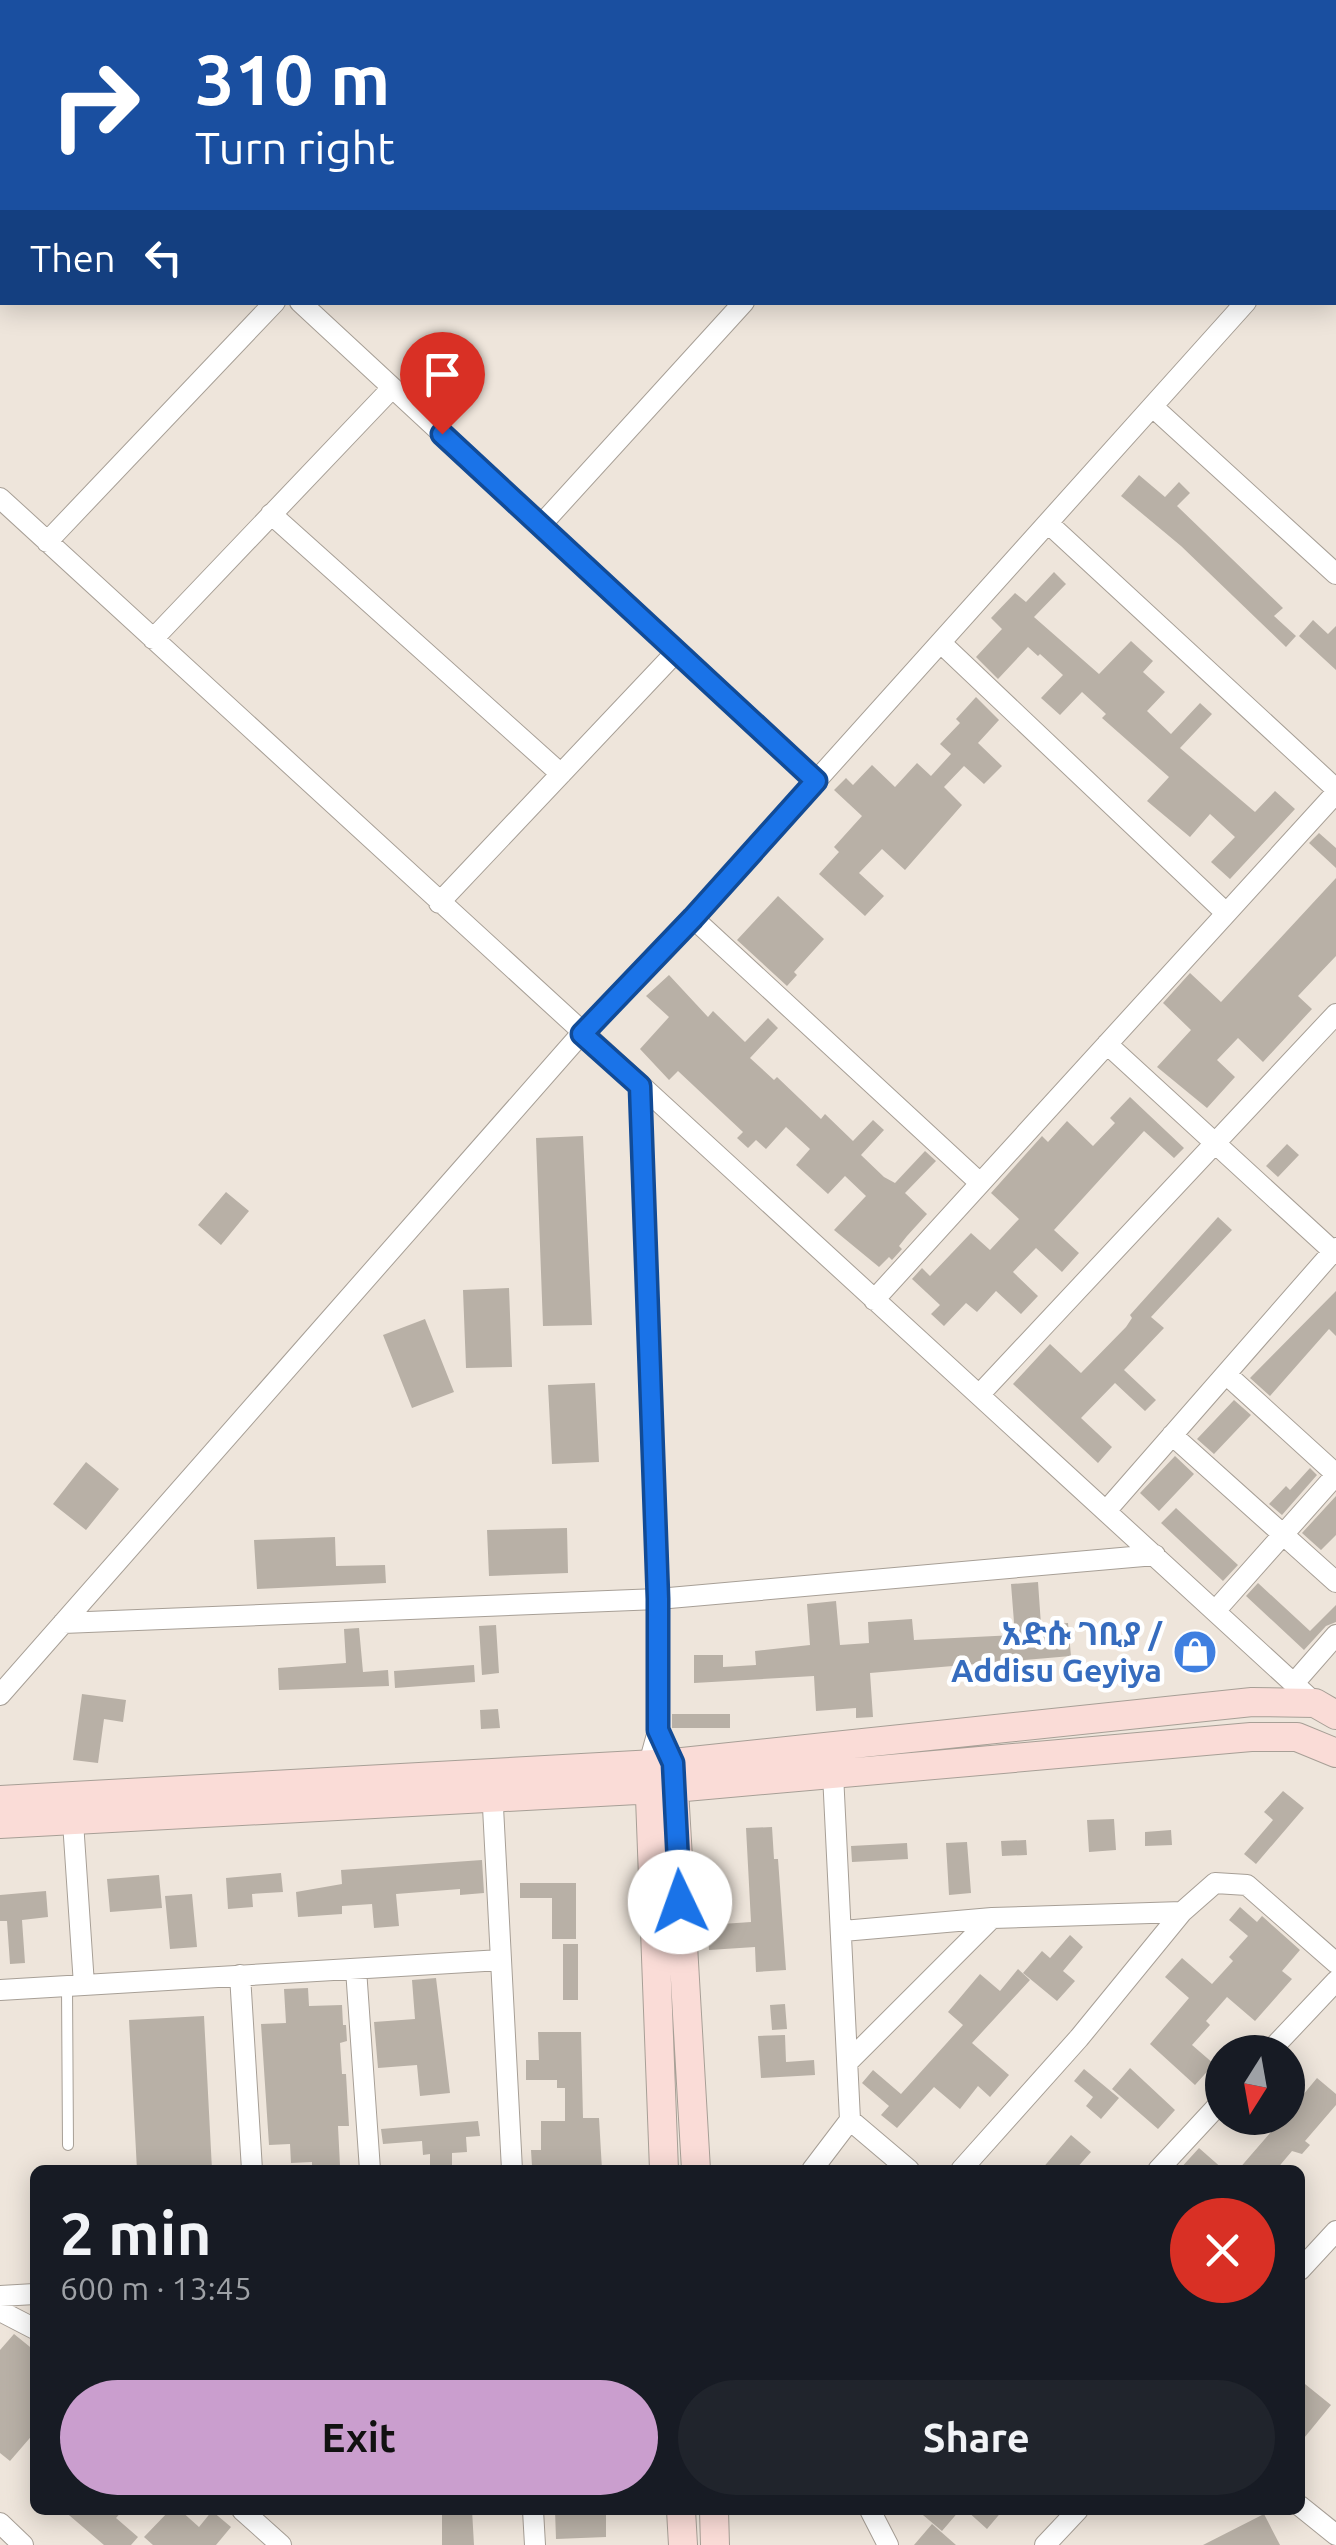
<!DOCTYPE html>
<html lang="en">
<head>
<meta charset="utf-8">
<style>
  :root { --surface:#171b24; --page:#20242c; --text:#f1f3f6; --muted:#9ea1a6; --accent:#ca9ece }
  body { margin:0; font-family:Ubuntu,"Noto Sans Ethiopic",sans-serif; background:var(--page); color:var(--text); height:100vh; display:flex; flex-direction:column; font-size:38px; white-space:nowrap }
  * { box-sizing:border-box; margin:0 }
  p { font-size:32px; color:var(--muted) }
  .icon { flex:none; width:55px; height:55px; fill:none; stroke:currentColor; stroke-width:2; stroke-linecap:round; stroke-linejoin:round }
  .map { position:relative; flex:1; overflow:hidden }
  .sheet { position:absolute; left:30px; top:2165px; width:1275px; height:350px; display:flex; flex-direction:column; background:var(--surface); border-radius:15px; box-shadow:0 5px 25px #0003 }
  .sheet>* { flex:none }
  .top-card { position:absolute; left:0px; top:0px; width:1338px; height:305px; box-shadow:0 5px 25px #0003; background:#1a4fa0; color:#fff; overflow:hidden }
  .needle { width:65px; rotate:191deg }
  .buttons { position:absolute; left:1205px; top:2035px; display:grid; gap:20px }
  .buttons a { display:grid; place-items:center; width:100px; height:100px; border-radius:50%; background:var(--surface); box-shadow:0 5px 25px #0003; font-size:50px }
  .pin { position:absolute; display:grid; place-items:center; width:85px; height:85px; color:#fff; margin:-102px -42px; border-radius:50% 50% 50% 0; rotate:-45deg; box-shadow:0 0 10px #0007 }
  .pin .icon { rotate:45deg }
  .me { position:absolute; width:110px; margin:-55px; rotate:357deg; stroke-linejoin:round; filter:drop-shadow(0 0 8px #0008) }
  .turn { display:flex; align-items:center; gap:35px; height:210px; padding:0 30px; font-size:45px }
  .turn .icon { width:130px; height:130px; stroke-width:2.5 }
  .turn b { display:block; font-size:70px; line-height:85px }
  .then { display:flex; align-items:center; height:95px; padding:0 30px; background:#0003; gap:20px; font-size:38px }
  .round { display:grid; place-items:center; flex:none; width:105px; height:105px; border-radius:52px; background:var(--page) }
  .overview { display:flex; align-items:center; justify-content:space-between; height:170px; padding:0 30px }
  h1 { font-size:60px; font-weight:600; line-height:75px }
  .button { display:flex; gap:20px; margin-top:auto; padding:20px 30px }
  .button a { flex:1; height:115px; border-radius:60px; background:var(--accent); color:#111; font-size:40px; font-weight:600; line-height:115px; text-align:center }
  .button a+a { background:var(--page); color:var(--text) }
  .map>svg:first-child { display:block }
  .building { fill:#b8b0a6 }
  .lines { fill:none; stroke-linecap:round; stroke-linejoin:round }
  .lane-casing { stroke:#a79f96; stroke-width:12 }
  .street-casing { stroke:#a79f96; stroke-width:22 }
  .secondary-casing { stroke:#a79f96; stroke-width:30 }
  .lane { stroke:#fff; stroke-width:10 }
  .street { stroke:#fff; stroke-width:20 }
  .secondary { stroke:#fadcd7; stroke-width:28 }
  .route-casing { stroke:#114b97; stroke-width:25 }
  .route { stroke:#1a73e8; stroke-width:18 }
  .labels { text-anchor:middle; stroke-width:9; stroke-linejoin:round; paint-order:stroke }
  .shop-label { font-size:32px; font-weight:bold; fill:#366cbe; stroke:#fff; text-anchor:end }
</style>
</head>
<body>
<div class="map">
<svg width="1336" height="2545" viewBox="0 0 1336 2545">
  <rect width="100%" height="100%" fill="#eee5db"/>
  <path class="building" d="M1139 475 1165 497 1179 482 1190 493 1177 506 1283 608 1274 616 1296 636 1286 647 1181 546 1121 496Z
    M1054 572 1066 584 1034 617 1099 674 1131 641 1153 661 1143 672 1165 692 1147 711 1171 734 1200 703 1212 714 1180 748 1255 812 1275 791 1295 809 1230 879 1211 862 1235 837 1210 814 1190 837 1147 801 1169 777 1102 718 1106 714 1082 692 1060 715 1041 698 1063 675 1040 654 1038 656 1028 647 998 679 976 657 1002 629 991 618 1015 593 1026 602Z
    M1313 620 1328 634 1336 626V670L1299 636Z
    M976 697 999 720 978 743 1002 766 984 784 964 766 944 787 962 805 905 870 882 849 859 873 884 896 865 916 819 874 839 852 834 847 862 816 834 790 846 778 853 785 872 765 895 787 917 763 931 776 951 754 940 744 960 723 956 719Z
    M1319 833 1336 848V868L1309 843Z
    M1336 878V956L1298 996 1312 1009 1263 1062 1238 1038 1217 1060 1235 1077 1207 1108 1157 1067 1191 1030 1163 1003 1190 973 1221 1002Z
    M778 896 824 939 794 972 797 975 787 986 737 940Z
    M669 975 708 1017 713 1011 745 1042 768 1018 778 1028 750 1058 774 1080 777 1077 821 1119 825 1114 853 1141 873 1120 884 1130 861 1155 884 1177 895 1183 925 1151 936 1161 905 1193 927 1214 907 1236 899 1246 902 1249 892 1260 889 1257 879 1267 834 1230 866 1196 845 1176 828 1194 796 1165 810 1149 786 1127 766 1149 756 1140 748 1148 737 1138 743 1132 678 1071 669 1080 640 1049 669 1017 646 996Z
    M1130 1097 1184 1148 1174 1158 1144 1131 1054 1230 1079 1253 1062 1272 1036 1248 1013 1272 1038 1296 1021 1314 996 1291 977 1312 966 1303 944 1326 931 1314 940 1305 912 1279 922 1268 930 1276 971 1233 990 1250 1019 1219 991 1193 1042 1136 1048 1142 1067 1121 1093 1146 1115 1123 1110 1118Z
    M583 1136 592 1325 543 1326 536 1138Z
    M1287 1144 1299 1155 1278 1177 1266 1166Z
    M226 1192 249 1211 221 1245 198 1225Z
    M1218 1217 1232 1230 1151 1317 1164 1328 1124 1370 1156 1400 1145 1411 1115 1383 1081 1418 1112 1447 1098 1463 1013 1384 1050 1344 1081 1373 1126 1327 1132 1318 1130 1315Z
    M509 1288 512 1367 466 1368 463 1290Z
    M1336 1291V1336L1329 1329 1270 1396 1250 1378Z
    M425 1319 454 1392 412 1408 383 1335Z
    M595 1383 599 1462 552 1464 548 1385Z
    M1234 1400 1251 1415 1214 1454 1197 1439Z
    M1175 1456 1194 1474 1159 1511 1140 1493Z
    M86 1462 119 1489 86 1530 53 1504Z
    M1310 1468 1317 1475 1282 1515 1269 1504 1286 1486 1290 1490Z
    M1336 1496V1535L1321 1550 1302 1533Z
    M1176 1508 1238 1565 1223 1581 1161 1523Z
    M567 1528 568 1573 489 1576 487 1530Z
    M335 1537 336 1566 385 1565 386 1583 257 1589 254 1540Z
    M1038 1582 1041 1625 1068 1623 1071 1656 870 1673 873 1717 856 1718V1708L816 1711 814 1676 694 1683V1655H723V1667L756 1665 755 1651 810 1645 807 1604 836 1601 840 1645 869 1643 868 1622 912 1619 914 1640 1015 1635 1011 1584Z
    M1258 1583 1310 1631 1336 1605V1622L1326 1626 1304 1650 1246 1596Z
    M496 1625 499 1673 482 1675 479 1626Z
    M359 1628 363 1672 388 1670 389 1686 279 1690 278 1668 346 1663 344 1629Z
    M474 1665 475 1682 395 1688 394 1671Z
    M82 1694 126 1700 123 1722 104 1719 98 1763 73 1760Z
    M498 1709 500 1728 481 1729 480 1710Z
    M672 1714H730V1728H672Z
    M1283 1791 1304 1808 1256 1864 1244 1854 1273 1820 1264 1812Z
    M1114 1819 1116 1850 1089 1852 1087 1820Z
    M772 1827 774 1859H778L786 1970 756 1972 755 1947 709 1950 707 1925 751 1922 746 1828Z
    M1171 1830 1172 1845 1145 1846V1832Z
    M1026 1840 1027 1855 1002 1856 1001 1841Z
    M967 1842 971 1893 949 1895 946 1843Z
    M907 1843 908 1859 852 1862 851 1846Z
    M482 1860 484 1893 460 1895V1889L396 1894 399 1926 374 1928 372 1904 342 1906V1914L298 1917 296 1892 342 1884 341 1870Z
    M281 1873 283 1892 252 1894 253 1907 228 1909 226 1878Z
    M159 1875 162 1908 110 1912 107 1879Z
    M520 1883H576V1939H552V1898H520Z
    M46 1891 48 1917 22 1920 25 1963 10 1964 7 1921H0V1895Z
    M192 1894 197 1947 170 1949 165 1896Z
    M1240 1907 1257 1922 1262 1916 1300 1950 1282 1971 1292 1979 1255 2021 1227 1997 1206 2021 1210 2025 1192 2045 1214 2064 1195 2085 1150 2044 1189 1998 1165 1977 1182 1958 1212 1984 1233 1961 1229 1957 1248 1936 1229 1920Z
    M1070 1935 1083 1947 1063 1971 1075 1981 1057 2001 1023 1973 1042 1951 1050 1958Z
    M563 1944H578V2000H563Z
    M1018 1969 1030 1980 972 2043 1009 2075 990 2097 978 2086 960 2109 934 2087 897 2128 881 2115 889 2106 862 2083 873 2070 901 2094 963 2025 948 2012 980 1974 1000 1991Z
    M436 1978 450 2093 420 2096 417 2065 378 2068 374 2022 415 2019 412 1980Z
    M308 1988 309 2006 342 2005 343 2025H346L347 2041 340 2043 342 2074H346L349 2126H338L340 2166 312 2167V2162L291 2163 290 2144 269 2145 261 2024 286 2023 284 1989Z
    M785 2004 787 2029 772 2030 770 2005Z
    M204 2016 212 2170H137L129 2020Z
    M538 2032H581L583 2118H599L602 2170 532 2166 531 2150H541V2121H565V2088H557V2080H526V2060H539Z
    M785 2035 786 2062 814 2060 815 2075 761 2078 758 2036Z
    M1130 2068 1175 2110 1158 2129 1112 2089Z
    M1084 2069 1119 2098 1101 2119 1086 2106 1093 2097 1074 2081Z
    M1317 2078 1336 2094V2105L1305 2141 1310 2145 1302 2154 1292 2151 1276 2170H1238L1283 2118H1288V2113Z
    M478 2121 480 2136 466 2137 467 2152 452 2153V2170H430V2154L423 2155 422 2141 383 2144 381 2129Z
    M1071 2135 1091 2152 1075 2170H1041Z
    M1199 2148 1224 2170H1179Z
    M14 2334 35 2351V2432L10 2461 0 2453V2350Z
    M1300 2380 1331 2405 1300 2443Z
    M63 2510H123L116 2518 138 2537 131 2545H104Z
    M170 2510H180L199 2527 212 2511 231 2527 216 2545H153L144 2537Z
    M442 2510H472L474 2545H442Z
    M555 2510H606V2537L556 2539Z
    M917 2510H960L942 2531Z
    M966 2510H1003L987 2529Z
    M1264 2514 1280 2545H1203Z
    M932 2524 956 2545H914Z"/>
  <g class="lines">
    <defs>
      <path id="lane" d="M67 1987 68 2145"/>
      <path id="street" d="M620 0 623 2
        M212 2 214 0
        M1013 2 1015 0
        M0 198 2 196
        M1335 203 1336 202
        M300 302 817 781
        M1153 407 1336 574
        M0 498 1315 1703
        M271 514 561 774
        M1049 524 1336 789
        M541 525 744 302
        M47 542 275 302
        M153 639 392 388
        M941 643 1226 913
        M439 903 677 651
        M693 918 980 1183
        M1107 1044 1336 1254
        M640 1087 658 1599V1731L649 1764
        M874 1300 1336 793
        M1226 1374 1336 1474
        M979 1395 1336 1014
        M1172 1435 1336 1582
        M1106 1511 1336 1248
        M1216 1610 1336 1475
        M63 1623 658 1599 1155 1555
        M1295 1682 1336 1635
        M0 1695 581 1034 693 918 1246 302
        M833 1774 850 2120
        M492 1788 512 2170
        M72 1807 84 1985
        M843 1931 992 1918 1182 1912
        M356 1969 370 2170
        M240 1975 252 2170
        M0 1990 501 1960
        M1269 2052 1336 1981
        M848 2062 992 1918
        M812 2170 850 2120 909 2170
        M961 2170 1079 2038 1182 1912 1215 1883 1247 1885 1336 1963
        M1158 2170 1222 2101
        M1300 2270 1336 2231
        M0 2296 35 2294
        M0 2311 35 2329
        M1300 2506 1336 2535
        M242 2510 281 2545
        M533 2510 535 2545
        M870 2510 888 2545
        M0 2523 23 2545
        M1045 2545 1078 2510"/>
      <path id="secondary" d="M649 1771 664 2170
        M673 1772 696 2170
        M0 1800 673 1763 1252 1702 1315 1703 1336 1715
        M0 1824 674 1788 1251 1737H1297L1336 1753
        M681 2510 683 2545
        M714 2510 715 2545"/>
    </defs>
    <use href="#lane" class="lane-casing"/>
    <use href="#street" class="street-casing"/>
    <use href="#secondary" class="secondary-casing"/>
    <use href="#lane" class="lane"/>
    <use href="#street" class="street"/>
    <use href="#secondary" class="secondary"/>
  </g>
  <g class="lines">
    <defs>
      <path id="route" d="M442 434 816 781 693 918 582 1034 640 1086 658 1599V1730L673 1763 680 1902"/>
    </defs>
    <use href="#route" class="route-casing"/>
    <use href="#route" class="route"/>
  </g>
  <defs>
    <symbol id="shop-disc" viewBox="-11 -11 22 22"><circle r="9.5" fill="#3f7fe0" stroke="#fff"/><path d="M-5-2.5h2.3a2.7 3.5 0 0 1 5.4 0H5L5.5 6h-11ZM-1.5-2.5h3a1.5 2.3 0 0 0-3 0Z" fill="#fff"/></symbol>
  </defs>
  <g fill-rule="evenodd">
    <use href="#shop-disc" x="1170" y="1627" width="50" height="50"/>
  </g>
  <g class="labels">
    <g class="shop-label">
      <text x="1162" y="1645">አድሱ ገቢያ /<tspan x="1162" dy="37">Addisu Geyiya</tspan></text>
    </g>
  </g>
</svg>
<div class="buttons">
<a><svg class="needle" viewBox="-14 -14 28 28"><path d="M0-13l5 13h-10z" fill="#e53935"/><path d="M0 13l5-13h-10z" fill="#9ea1a6"/></svg></a>
</div>
<div class="pin" style="left:442px;top:434px;background:#d93025"><svg class="icon" aria-label="arrive" viewBox="0 0 24 24"><path d="M6 21V4h12l-3 4 3 4H6"/></svg></div>
<svg class="me" style="left:680px;top:1902px" viewBox="-20 -20 40 40"><circle r="19" fill="#fff"/><path d="M0-13L10 11 0 6-10 11z" fill="#1a73e8"/></svg>
<div class="top-card">
<div class="turn"><svg class="icon" aria-label="right" viewBox="0 0 24 24"><path d="M7 20v-9h11M14 6l5 5-5 5"/></svg><div><b>310 m</b>Turn right</div></div>
<div class="then">Then<svg class="icon" aria-label="left" viewBox="0 0 24 24"><path d="M17 20v-9H6M10 6l-5 5 5 5"/></svg></div>
</div>
<section class="sheet">
<div class="overview"><div><h1>2 min</h1><p>600 m · 13:45</p></div><a class="round" style="background:#d93025;color:#fff"><svg class="icon" aria-label="close" viewBox="0 0 24 24"><path d="M6 6l12 12M18 6L6 18"/></svg></a></div>
<div class="button"><a>Exit</a><a>Share</a></div>
</section>
</div>
</body>
</html>
